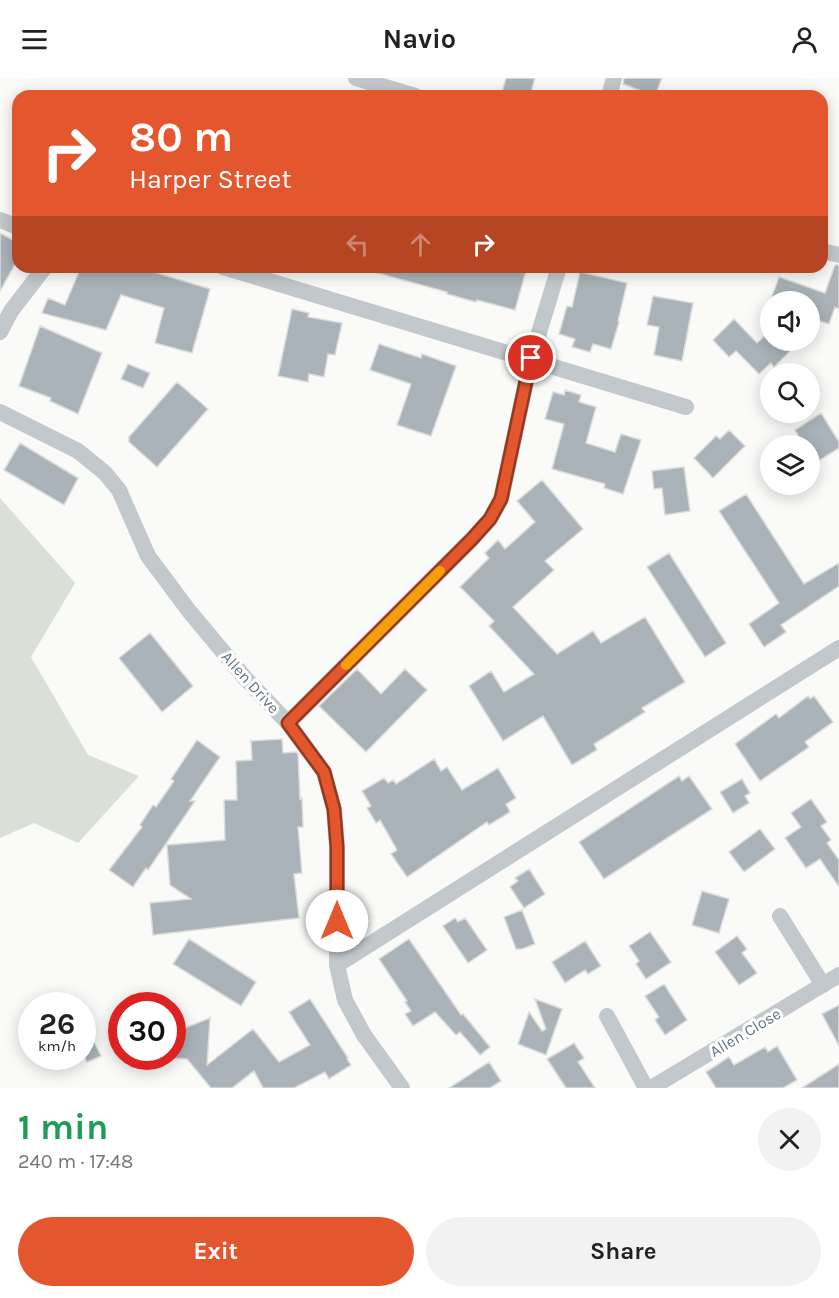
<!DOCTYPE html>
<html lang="en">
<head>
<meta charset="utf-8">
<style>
  :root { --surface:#fff; --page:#f2f2f2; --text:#222; --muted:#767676; --accent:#e4572e }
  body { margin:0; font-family:Karla,sans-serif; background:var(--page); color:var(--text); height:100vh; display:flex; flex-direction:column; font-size:22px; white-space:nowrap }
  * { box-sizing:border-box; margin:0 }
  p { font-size:20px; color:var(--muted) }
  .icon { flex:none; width:33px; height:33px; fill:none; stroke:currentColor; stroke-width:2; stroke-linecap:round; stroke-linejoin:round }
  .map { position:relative; height:1010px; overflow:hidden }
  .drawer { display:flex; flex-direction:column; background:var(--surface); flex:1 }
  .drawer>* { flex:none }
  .guide { position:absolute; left:12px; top:12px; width:816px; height:183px; border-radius:18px; box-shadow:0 3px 15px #0003; background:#e4572e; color:#fff; overflow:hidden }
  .buttons { position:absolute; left:760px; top:213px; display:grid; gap:12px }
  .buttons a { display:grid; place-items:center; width:60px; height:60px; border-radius:50%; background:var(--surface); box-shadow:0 3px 15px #0003; font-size:30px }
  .speed { position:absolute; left:18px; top:914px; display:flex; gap:12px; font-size:30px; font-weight:700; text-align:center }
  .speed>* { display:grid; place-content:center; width:78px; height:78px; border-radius:50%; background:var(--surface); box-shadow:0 3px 15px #0003; line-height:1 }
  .speed small { font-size:15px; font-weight:400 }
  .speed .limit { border:9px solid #d22; background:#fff; color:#111 }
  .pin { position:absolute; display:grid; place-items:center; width:51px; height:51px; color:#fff; margin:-26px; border:3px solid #fff; border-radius:50%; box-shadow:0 2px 6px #0007 }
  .me { position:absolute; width:66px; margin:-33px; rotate:0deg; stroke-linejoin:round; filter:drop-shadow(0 0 4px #0008) }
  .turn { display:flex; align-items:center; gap:21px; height:126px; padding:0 18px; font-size:27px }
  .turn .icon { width:78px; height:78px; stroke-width:2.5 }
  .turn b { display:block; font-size:42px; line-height:51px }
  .lanes { display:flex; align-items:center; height:57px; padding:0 18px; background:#0003; justify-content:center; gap:30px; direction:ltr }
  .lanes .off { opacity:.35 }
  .round { display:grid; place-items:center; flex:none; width:63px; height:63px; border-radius:32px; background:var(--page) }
  .overview { display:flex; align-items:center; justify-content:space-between; height:102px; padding:0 18px }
  h1 { font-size:36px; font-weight:700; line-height:45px; color:#1e9e55 }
  .cta { display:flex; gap:12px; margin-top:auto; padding:12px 18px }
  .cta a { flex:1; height:69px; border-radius:36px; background:var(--accent); color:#fff; font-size:24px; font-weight:700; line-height:69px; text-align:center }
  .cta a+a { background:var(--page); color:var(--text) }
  header { display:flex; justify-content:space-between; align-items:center; height:78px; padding:0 18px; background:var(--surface); font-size:27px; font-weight:700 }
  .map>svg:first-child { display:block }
  .green { fill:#dadfd7 }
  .building { fill:#aab3b9; stroke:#dcdcda; stroke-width:1.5 }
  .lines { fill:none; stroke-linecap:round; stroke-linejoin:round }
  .minor { stroke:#c3c8cc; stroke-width:16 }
  .route-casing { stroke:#94391e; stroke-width:15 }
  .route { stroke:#e4572e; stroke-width:10 }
  .slow { stroke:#f59e0b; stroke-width:10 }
  .labels { text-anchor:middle; stroke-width:6; stroke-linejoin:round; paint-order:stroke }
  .street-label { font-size:16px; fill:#657683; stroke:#fff }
</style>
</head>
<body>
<header><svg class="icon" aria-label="menu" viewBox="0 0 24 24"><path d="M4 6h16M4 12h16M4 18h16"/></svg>Navio<svg class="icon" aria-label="person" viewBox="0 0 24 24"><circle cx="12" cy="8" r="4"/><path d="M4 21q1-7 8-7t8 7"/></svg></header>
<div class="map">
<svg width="839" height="1010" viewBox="0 0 839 1010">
  <rect width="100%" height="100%" fill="#fafaf8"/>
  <path class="green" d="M0 420 75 505 31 579 88 677 139 698 78 765 34 745 0 760Z"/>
  <path class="building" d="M506 0H535L530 18H501Z
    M624 0H662L655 18 623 6Z
    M0 155 18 165V181L0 213Z
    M835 187H839V231L835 229 829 246 810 240V224H770L779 199 825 215Z
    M81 189H137L210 211 192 275 155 265 164 230 121 217 106 252 42 235 48 220 65 227Z
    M374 189H527L515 232 477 222 476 224 447 216V214L374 194Z
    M580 194 627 205 618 243 619 244 611 271 593 266 590 274 572 269 575 261 559 256 567 228 572 229Z
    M653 218 693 225 682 283 654 277 659 249 647 247Z
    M292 231 309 235 308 239 342 245 335 277 328 276 324 299 309 296 308 304 278 298Z
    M734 241 757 265 771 252V262H782L791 272 774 289 771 285 759 296 736 273 729 279 713 262Z
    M40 248 102 275 78 336 50 323 51 320 19 308Z
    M379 266 421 280 422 276 456 288 431 358 397 347 411 306 370 292Z
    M128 286 150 295 143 310 121 301Z
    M177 304 208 331 157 389 129 364V359Z
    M565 312 581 317 579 324 596 329 586 365 615 374 621 356 641 362 623 416 604 410 605 406 552 391 564 346 545 341 553 314 564 317Z
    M821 335 839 364V370L815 385 810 377V368H804L795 352Z
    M729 352 745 368 713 400 694 380 716 358 720 361Z
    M20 365 78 400 64 427 4 392Z
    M684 389 690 433 665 437 662 410 654 411 652 393Z
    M542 402 583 451 545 483 554 492 513 529 557 576 593 553 601 565 645 539 685 604 642 630 645 634 594 666 597 672 572 687 543 638 503 663 469 608 491 593 504 614 534 596 489 548 494 543 460 509 489 480 485 475 498 462 505 471 535 444 517 423Z
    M746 416 804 506 839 485V508L781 547 786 554 764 569 749 546 779 525 719 433Z
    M669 475 726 565 705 579 647 489Z
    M150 555 193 608 162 634 119 580Z
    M357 591 381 616 405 591 427 612 366 674 319 628Z
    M808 618 810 621 814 618 833 644 805 664 809 669 760 703 735 666 776 636 779 640Z
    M282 661 283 675 296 674 298 676 300 721 302 720 303 749H298L302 795 294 796 299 840 153 857 150 825 191 821 170 807 167 767 225 762 224 722H237L236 683 252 682 251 663Z
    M197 662 220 679 190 723H195L148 792 146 790 133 809 109 792 142 749 140 747 153 727 156 729 174 703 171 701Z
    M434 681 441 693 447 689 462 712 498 690 516 720 506 726 510 734 489 747 487 744 407 799 391 776 397 772 380 742 376 745 367 730 371 728 362 713 384 700 388 705 393 702 396 706Z
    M679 698 682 703 689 698 712 731 604 801 579 764Z
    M742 701 750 715 745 718 749 725 733 735 720 714Z
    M811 721 827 744 821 748 831 762 827 765 839 782V809L820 781 806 790 785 760 801 749 791 735Z
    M760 751 775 771 744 794 729 774Z
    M529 791 545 816 524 830 510 809 518 803 515 800Z
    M702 813 729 821 719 855 692 847Z
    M522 832 535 866 522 871H516L504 839Z
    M455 840 458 844 465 840 487 872 468 885 443 848Z
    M650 854 671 884 646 901 636 886 639 883 629 868Z
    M737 858 747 871 742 875 757 895 739 907 715 874Z
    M189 861 256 904 241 928 173 886Z
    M409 861 461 937 463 936 490 969 480 977 460 954 456 957 435 934 413 948 405 936 411 933 405 924 407 923 379 881Z
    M585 863 601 888 588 896 585 892 565 905 552 884Z
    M664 906 687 942 665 957 655 942 659 939 645 918Z
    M310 921 348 980 347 981 351 987 329 1001 325 994 294 1010H263L254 993 232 1010H211L187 981 172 980V955L210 940 207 987 253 951 279 984 310 967 289 934Z
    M535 921 562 931 546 977 518 966 529 934 542 953 546 951Z
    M839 927V968L822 936Z
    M82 940 101 978 87 984 82 974Z
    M574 965 584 980 578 984 595 1010H566L547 981Z
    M777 968 797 1002 783 1010H716L706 994 729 979 734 987 765 969 768 974Z
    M489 984 501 1003 490 1010H449Z
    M839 986V1010H802Z"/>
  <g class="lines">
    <path class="minor" d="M356 0 415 18
      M609 18 614 0
      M0 142 18 149
      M822 173 839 177
      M223 189 686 329
      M0 254 11 233 45 189
      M0 334 78 373 105 395 119 412 148 478 189 533 245 600 288 645 324 694 334 731 337 769V887L345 922 364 957 402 1010
      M288 645 472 461 490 441 501 421 531 281 559 189
      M780 838 823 907
      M337 887 839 570
      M607 938 646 1010
      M651 1010 839 897"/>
  </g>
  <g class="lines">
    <defs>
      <path id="route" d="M337 843V769L334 731 324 694 288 645 472 461 490 441 501 421 531 280"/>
    </defs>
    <use href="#route" class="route-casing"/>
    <use href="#route" class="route"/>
    <path class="slow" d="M346 587 440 493"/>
  </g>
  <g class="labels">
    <g class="street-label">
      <text transform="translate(251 604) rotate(48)" y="6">Allen Drive</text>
      <text transform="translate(745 954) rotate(-31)" y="6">Allen Close</text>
    </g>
  </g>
</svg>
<div class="buttons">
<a><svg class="icon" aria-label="sound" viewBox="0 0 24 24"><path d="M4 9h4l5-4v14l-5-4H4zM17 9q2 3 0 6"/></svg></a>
<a><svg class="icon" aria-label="search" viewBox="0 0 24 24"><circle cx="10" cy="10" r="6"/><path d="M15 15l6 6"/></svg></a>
<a><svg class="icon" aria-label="layers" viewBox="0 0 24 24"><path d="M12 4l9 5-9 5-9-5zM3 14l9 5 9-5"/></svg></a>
</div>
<div class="speed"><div>26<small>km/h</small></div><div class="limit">30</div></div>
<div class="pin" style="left:531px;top:280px;background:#d93025"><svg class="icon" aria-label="arrive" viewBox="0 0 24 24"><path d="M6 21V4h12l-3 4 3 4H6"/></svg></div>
<svg class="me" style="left:337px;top:843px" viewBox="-20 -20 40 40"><circle r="19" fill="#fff"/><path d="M0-13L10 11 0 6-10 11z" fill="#e4572e"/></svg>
<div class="guide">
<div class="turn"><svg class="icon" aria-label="right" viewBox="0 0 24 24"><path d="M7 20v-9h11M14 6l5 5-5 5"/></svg><div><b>80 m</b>Harper Street</div></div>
<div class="lanes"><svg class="icon off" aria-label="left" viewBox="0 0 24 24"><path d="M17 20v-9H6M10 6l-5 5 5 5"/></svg><svg class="icon off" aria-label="ahead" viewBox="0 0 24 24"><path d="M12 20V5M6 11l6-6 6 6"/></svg><svg class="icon" aria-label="right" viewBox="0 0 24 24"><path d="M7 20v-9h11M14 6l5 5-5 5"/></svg></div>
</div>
</div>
<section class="drawer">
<div class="overview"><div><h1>1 min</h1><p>240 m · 17:48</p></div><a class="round"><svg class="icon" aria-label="close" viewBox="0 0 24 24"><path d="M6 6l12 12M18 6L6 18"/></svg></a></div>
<div class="cta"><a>Exit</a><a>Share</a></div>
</section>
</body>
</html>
